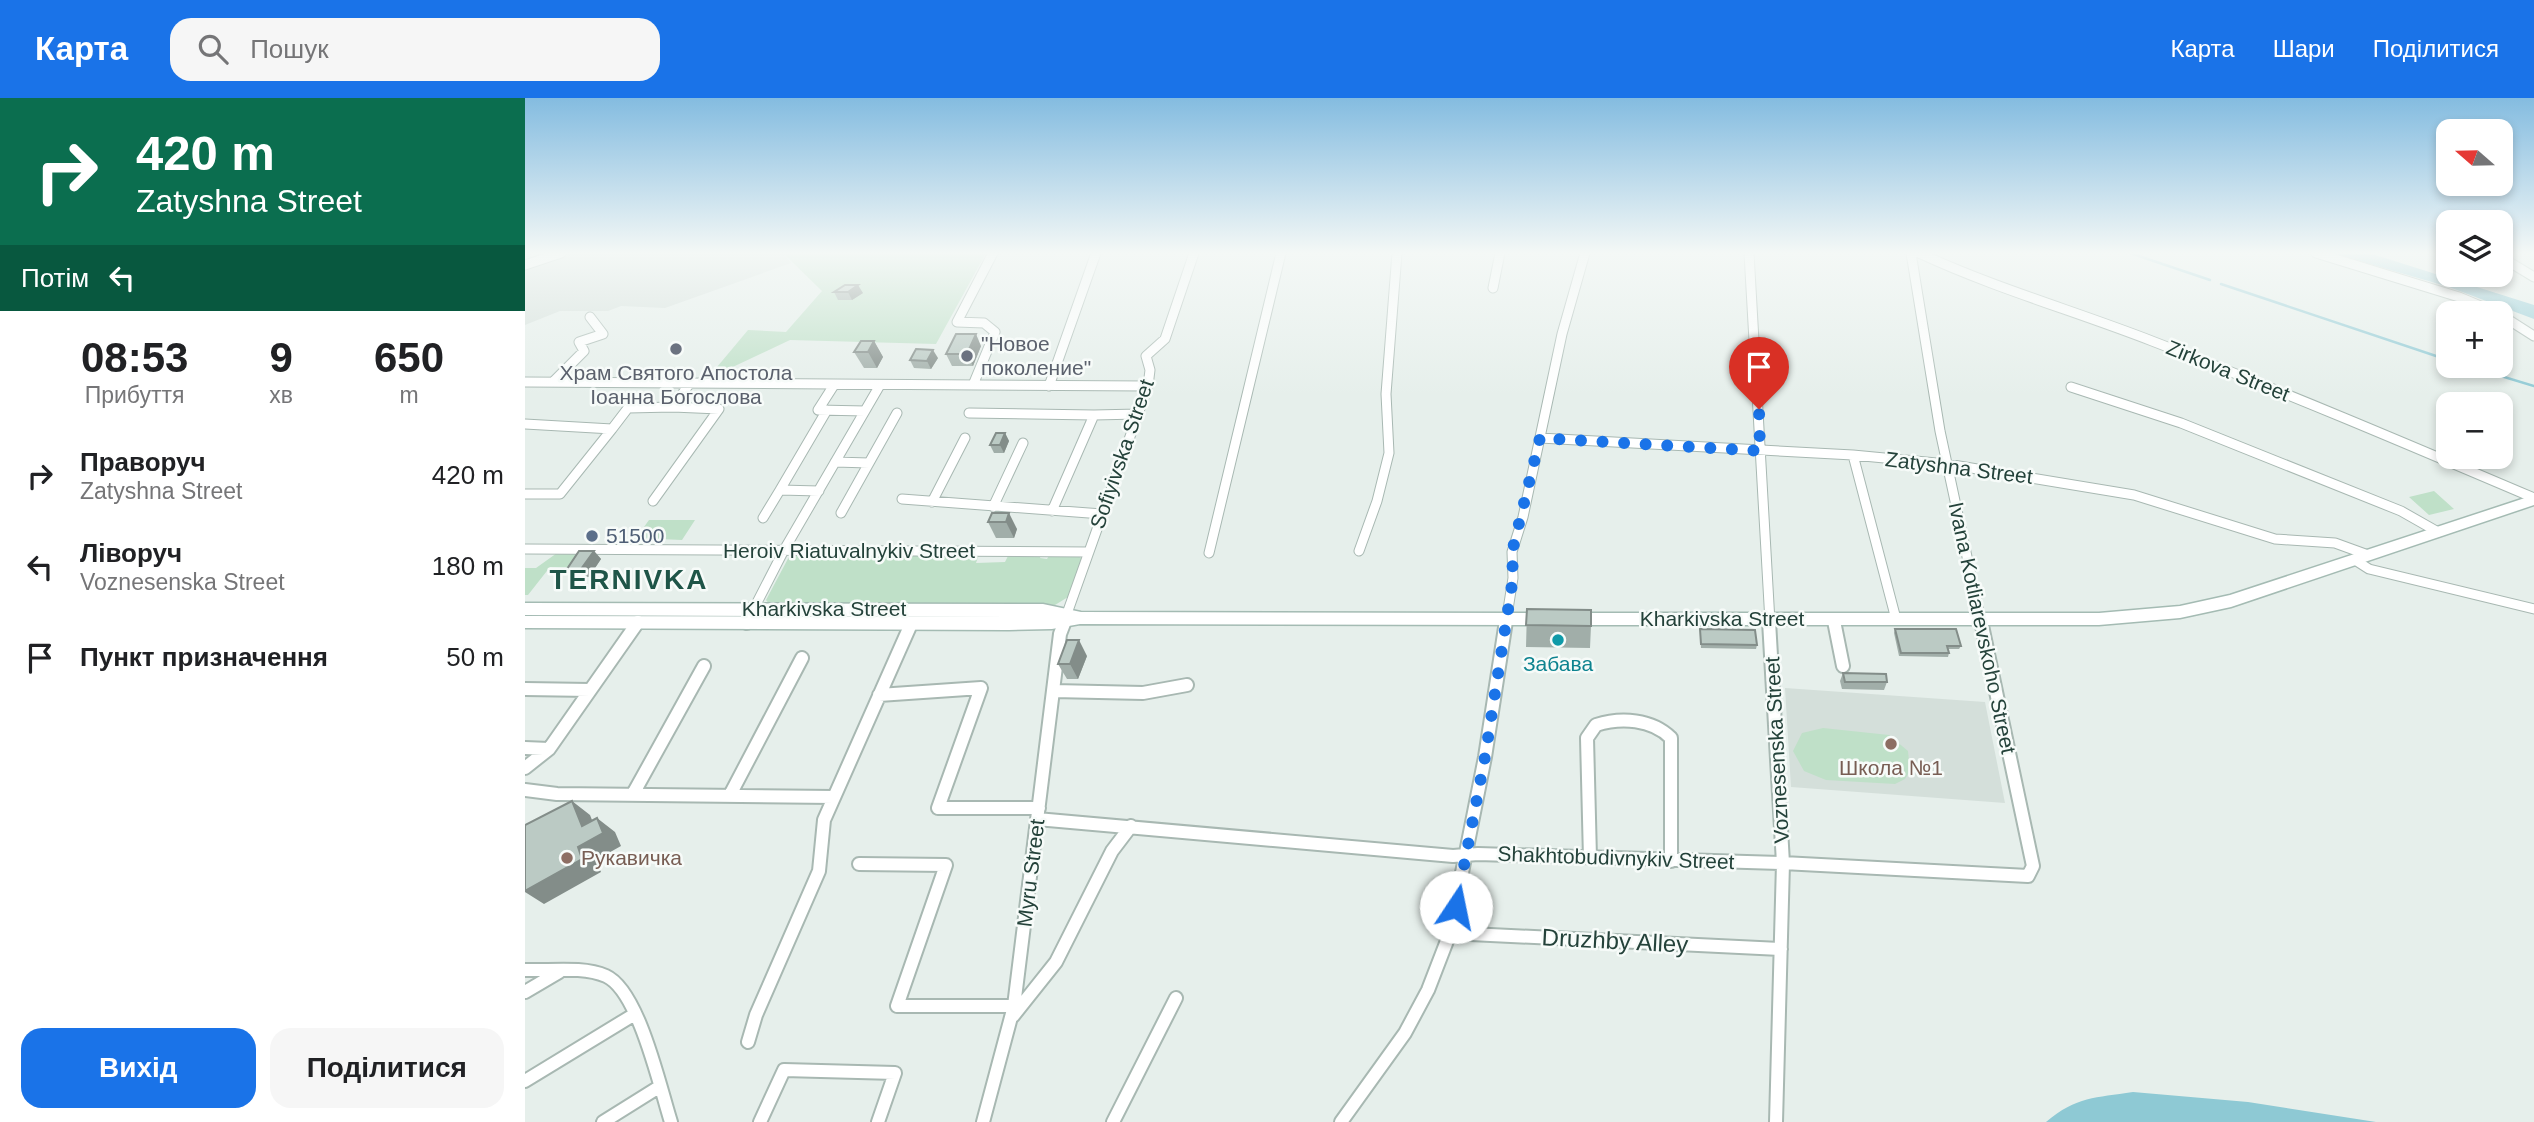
<!DOCTYPE html>
<html lang="uk">
<head>
<meta charset="utf-8">
<style>
  :root { --surface:#fff; --page:#f6f6f6; --text:#202124; --muted:#757577; --accent:#1a73e8 }
  body { margin:0; font-family:Helvetica,sans-serif; background:var(--page); color:var(--text); height:100vh; display:flex; flex-direction:column; font-size:26px; white-space:nowrap }
  * { box-sizing:border-box; margin:0 }
  p { font-size:23px; color:var(--muted) }
  .icon { flex:none; width:38px; height:38px; fill:none; stroke:currentColor; stroke-width:2; stroke-linecap:round; stroke-linejoin:round }
  .map { position:relative; flex:1; overflow:hidden }
  .sheet { display:flex; flex-direction:column; background:var(--surface); width:525px }
  .sheet>* { flex:none }
  .hud { background:#0b6e4f; color:#fff; overflow:hidden }
  .needle { width:46px; rotate:290deg }
  .controls { position:absolute; left:1911px; top:21px; display:grid; gap:14px }
  .controls a { display:grid; place-items:center; width:77px; height:77px; border-radius:14px; background:var(--surface); box-shadow:0 4px 10px #0003; font-size:35px }
  .pin { position:absolute; display:grid; place-items:center; width:60px; height:60px; color:#fff; margin:-72px -30px; border-radius:50% 50% 50% 0; rotate:-45deg; box-shadow:0 0 7px #0007 }
  .pin .icon { rotate:45deg }
  .me { position:absolute; width:77px; margin:-38px; rotate:11deg; stroke-linejoin:round; filter:drop-shadow(0 0 5px #0008) }
  .turn { display:flex; align-items:center; gap:24px; height:147px; padding:0 21px; font-size:32px }
  .turn .icon { width:91px; height:91px; stroke-width:2.5 }
  .turn b { display:block; font-size:49px; line-height:60px }
  .then { display:flex; align-items:center; height:66px; padding:0 21px; background:#0003; gap:14px; font-size:26px }
  .eta { display:flex; justify-content:space-evenly; align-items:center; height:119px; text-align:center }
  .eta b { font-size:42px; font-weight:800; line-height:49px }
  .action { display:flex; gap:14px; margin-top:auto; padding:14px 21px }
  .action a { flex:1; height:80px; border-radius:21px; background:var(--accent); color:#fff; font-size:28px; font-weight:800; line-height:80px; text-align:center }
  .action a+a { background:var(--page); color:var(--text) }
  ul { padding:0; list-style:none }
  li { display:flex; align-items:center; gap:21px; height:91px; padding:0 21px }
  li div { flex:1 }
  li b { display:block; font-size:26px }
  li em { font-style:normal }
  header { display:flex; align-items:center; gap:42px; box-sizing:border-box; height:98px; padding:0 35px; background:var(--accent); color:#fff }
  header strong { font-size:33px }
  nav { display:flex; gap:38px; margin-inline-start:auto; font-size:24px }
  .search { width:490px; height:63px; background:var(--page); display:flex; align-items:center; gap:18px; box-sizing:border-box; padding:0 24px; border-radius:21px; color:var(--muted); font-size:26px }
  main { display:flex; flex:1; min-height:0 }
  .map>svg:first-child { display:block }
  .built { fill:#d4dfda }
  .green { fill:#bfe0c8 }
  .water { fill:#8ec9d4 }
  .lines { fill:none; stroke-linecap:round; stroke-linejoin:round }
  .stream { stroke:#8ec9d4; stroke-width:2.5 }
  .street-far1-casing { stroke:#a8b8b2; stroke-width:11 }
  .street-casing { stroke:#a8b8b2; stroke-width:16 }
  .secondary-casing { stroke:#a4bbb3; stroke-width:3 }
  .street-far1 { stroke:#fff; stroke-width:9 }
  .street { stroke:#fff; stroke-width:12 }
  .secondary { fill:#fff; fill-rule:evenodd }
  .wall { fill:#a1aea9 }
  .shaded-wall { fill:#838d89 }
  .building { fill:#bbcac4; stroke:#838d89; stroke-width:2 }
  .route { stroke:#1a73e8; stroke-width:12; stroke-dasharray:0 21.6 }
  .worship-dot { fill:#6b7280; stroke:#f7fbf9; stroke-width:2.5 }
  .service-dot { fill:#5c6f8a; stroke:#f7fbf9; stroke-width:2.5 }
  .culture-dot { fill:#0f9aa8; stroke:#f7fbf9; stroke-width:2.5 }
  .education-dot { fill:#8d6e63; stroke:#f7fbf9; stroke-width:2.5 }
  .labels { text-anchor:middle; stroke-width:5; stroke-linejoin:round; paint-order:stroke }
  .worship-label { font-size:21px; fill:#5b616d; stroke:#f7fbf9; text-anchor:start }
  .street-label { font-size:21px; fill:#24423a; stroke:#f7fbf9 }
  .service-label { font-size:21px; fill:#4e5e75; stroke:#f7fbf9; text-anchor:start }
  .culture-label { font-size:21px; fill:#0d838f; stroke:#f7fbf9 }
  .education-label { font-size:21px; fill:#785e54; stroke:#f7fbf9 }
  .near-street-label { font-size:24px; fill:#24423a; stroke:#f7fbf9 }
  .district-label { font-size:28px; font-weight:bold; letter-spacing:2px; fill:#1f5548; stroke:#f7fbf9 }
</style>
</head>
<body>
<header>
<strong>Карта</strong>
<div class="search"><svg class="icon" aria-label="search" viewBox="0 0 24 24"><circle cx="10" cy="10" r="6"/><path d="M15 15l6 6"/></svg>Пошук</div>
<nav><a>Карта</a><a>Шари</a><a>Поділитися</a></nav>
</header>
<main>
<section class="sheet">
<div class="hud">
<div class="turn"><svg class="icon" aria-label="right" viewBox="0 0 24 24"><path d="M7 20v-9h11M14 6l5 5-5 5"/></svg><div><b>420 m</b>Zatyshna Street</div></div>
<div class="then">Потім<svg class="icon" aria-label="left" viewBox="0 0 24 24"><path d="M17 20v-9H6M10 6l-5 5 5 5"/></svg></div>
</div>
<div class="eta">
<div><b>08:53</b><p>Прибуття</p></div>
<div><b>9</b><p>хв</p></div>
<div><b>650</b><p>m</p></div>
</div>
<ul>
<li><svg class="icon" aria-label="right" viewBox="0 0 24 24"><path d="M7 20v-9h11M14 6l5 5-5 5"/></svg><div><b>Праворуч</b><p>Zatyshna Street</p></div><em>420 m</em></li>
<li><svg class="icon" aria-label="left" viewBox="0 0 24 24"><path d="M17 20v-9H6M10 6l-5 5 5 5"/></svg><div><b>Ліворуч</b><p>Voznesenska Street</p></div><em>180 m</em></li>
<li><svg class="icon" aria-label="arrive" viewBox="0 0 24 24"><path d="M6 21V4h12l-3 4 3 4H6"/></svg><div><b>Пункт призначення</b></div><em>50 m</em></li>
</ul>
<div class="action"><a>Вихід</a><a>Поділитися</a></div>
</section>
<div class="map">
<svg width="2009" height="1024" viewBox="0 0 2009 1024">
  <rect width="100%" height="100%" fill="#e6efeb"/>
  <path class="built" d="M47 155H258L266 165 140 210 96 208 83 213H35L0 227V170Z
    M1260 590 1460 604 1480 705 1266 689Z"/>
  <path class="green" d="M258 155H461L411 246 265 242 195 275H187L223 232 261 234 297 193Z
    M1909 393 1929 411 1904 417 1884 399Z
    M124 422H170L157 442 111 440Z
    M32 455H59L48 470 25 469 3 497H0V470H11Z
    M266 455 454 456 451 465 480 464 484 456 516 457 515 460 522 461 525 456 554 458 557 461 543 499 530 507H245L241 502Z
    M1298 630 1364 637 1383 653 1385 673 1380 681 1370 686 1301 682 1279 673 1268 653 1277 635Z"/>
  <path class="water" d="M1807 155H1844L2009 207V221L1924 189Z
    M1608 994 1723 1004 1851 1024H1521C1552 998 1570 1000 1608 994Z"/>
  <g class="lines">
    <path class="stream" d="M1605 155 1685 182
      M1696 186 1923 262
      M1943 268 2009 288"/>
    <defs>
      <path id="street-far1" d="M1224 155 1245 524
        M1386 155 1415 333 1456 524
        M1394 155C1469 190 1550 213 1627 243 1755 292 1882 346 2009 400
        M1791 155 1934 199 1972 215
        M1976 159 2009 179
        M0 167 36 155
        M968 190 975 155
        M1976 217 2009 238
        M0 284 623 288
        M28 284 59 253 54 244 78 236 65 219
        M309 287 293 312 340 313
        M448 287 470 234 459 225 432 224 468 155
        M524 288 571 155
        M1546 289 1656 325 1876 413 1913 434
        M444 315 569 317 527 413
        M569 317 613 316
        M0 326 87 331 35 396H0
        M87 331 103 310 148 309
        M1015 340 1328 357 1422 366 1609 397 1750 441 1810 445 1843 457
        M1328 357 1371 521
        M310 364 344 365 316 415
        M344 365 372 315
        M294 393 255 392 302 312
        M377 401 577 416
        M128 403 194 311 148 309 165 285
        M407 404 440 340
        M468 409 498 345
        M238 420 255 392
        M0 451 564 454
        M834 453 852 403 864 355 861 296 872 155
        M684 455 756 155
        M1830 462 1844 471 2009 511
        M1309 521 1310 524
        M222 524 259 452 355 287
        M539 524 623 288 625 272 621 258 640 241 669 155
        M981 524 988 480 987 454 998 419 1037 236 1060 155"/>
      <path id="street" d="M1244 523 1258 765 1251 1024
        M1309 523 1318 568
        M222 525 223 523
        M0 591 65 592
        M529 593 618 595 662 587
        M354 597 456 590 413 710H514
        M0 650 24 651
        M0 670 24 651 113 524
        M0 692 32 696 309 699
        M108 696 179 568
        M205 697 277 560
        M512 721 928 758 953 756 1258 765 1503 778 1508 768 1456 523
        M1065 760 1062 640 1071 627C1096 619 1127 621 1146 640V763
        M334 766 421 767 372 908H489
        M925 835 1256 851
        M0 872C25 873 58 868 81 878 114 893 135 990 146 1024
        M0 894 34 874
        M488 918 531 864 587 753 606 728
        M223 944 231 917 294 773 299 722 386 526
        M0 983 110 916
        M78 1024 134 989
        M235 1024 259 972 370 975 353 1024
        M458 1024 489 908 535 536 540 523
        M588 1024 651 900
        M816 1024 880 935 903 892 925 835 960 659 981 523"/>
      <path id="secondary" d="M2009 397V407L1706 509 1655 520 1574 527H1046L1040 525 1038 521 1040 517 1046 515H1574L1655 508 1705 497Z
        M0 505 518 506 556 514 1020 515 1026 517 1028 521 1026 525 1020 527 555 526 527 531 484 532 0 530V518L522 519 0 517Z"/>
    </defs>
    <use href="#street-far1" class="street-far1-casing"/>
    <use href="#street" class="street-casing"/>
    <use href="#secondary" class="secondary-casing"/>
    <use href="#street-far1" class="street-far1"/>
    <use href="#street" class="street"/>
    <use href="#secondary" class="secondary"/>
  </g>
  <path class="wall" d="M309 194 338 195 327 202H313Z
    M349 243 358 259 352 270H339L329 254Z
    M456 248 448 268H427L421 256Z
    M413 260 406 271 389 270 385 262Z
    M480 335 484 343 479 355H469L465 347Z
    M467 415 492 431 489 440H471L463 424Z
    M69 453 76 461 64 479H50L42 471Z
    M1002 511 1066 528 1065 550 1001 549Z
    M1175 531 1232 547 1231 551 1176 550Z
    M1370 531 1436 548 1434 551H1423L1424 555 1423 559 1374 558 1369 535Z
    M562 558 553 581H542L533 566Z
    M1318 575 1362 584 1359 592 1317 591 1315 583Z"/>
  <path class="shaded-wall" d="M333 187 338 195 327 202 323 194Z
    M451 236 456 248 448 268 442 256Z
    M349 243 358 259 352 270 343 254Z
    M408 252 413 260 406 271 402 263Z
    M480 335 484 343 479 355 475 347Z
    M484 415 492 431 489 440 481 424Z
    M69 453 76 461 64 479 56 471Z
    M554 542 562 558 553 581 545 566Z
    M47 703 65 717 73 737 72 720 90 734 96 748 71 762 76 774 19 806 0 794V793L53 749 57 728Z"/>
  <path class="building" d="M320 187H333L323 194H309Z
    M431 236H451L442 256H421Z
    M336 243H349L343 254H329Z
    M391 251 408 252 402 263 385 262Z
    M471 335H480L475 347H465Z
    M467 415H484L481 424H463Z
    M54 453H69L56 471H42Z
    M1002 511 1066 512V528L1001 527Z
    M1175 531 1230 532 1232 547 1176 546Z
    M1370 531H1431L1436 548H1422L1424 555H1376Z
    M542 542H554L545 566H533Z
    M1318 575 1361 576 1362 584H1320Z
    M47 703 57 728 72 720 78 735 53 749 57 761 0 793V727Z"/>
  <linearGradient id="sky" x2="0" y2="1"><stop stop-color="#84bce0"/><stop offset="0.52" stop-color="#f4f8f6"/><stop offset="1" stop-color="#f4f8f6" stop-opacity="0"/></linearGradient>
  <rect width="2009" height="298" fill="url(#sky)"/>
  <g class="lines">
    <path class="route" d="M931 809 960 659 988 480 987 454 1015 340 1235 353 1234 311"/>
  </g>
  <g class="worship-dot">
    <circle cx="151" cy="251" r="7"/>
    <circle cx="442" cy="258" r="7"/>
  </g>
  <circle class="service-dot" cx="67" cy="438" r="7"/>
  <circle class="culture-dot" cx="1033" cy="542" r="7"/>
  <g class="education-dot">
    <circle cx="1366" cy="646" r="7"/>
    <circle cx="42" cy="760" r="7"/>
  </g>
  <g class="labels">
    <g class="worship-label">
      <text x="456" y="253">"Новое<tspan x="456" dy="24">поколение"</tspan></text>
      <text x="151" y="282" text-anchor="middle">Храм Святого Апостола<tspan x="151" dy="24">Іоанна Богослова</tspan></text>
    </g>
    <g class="street-label">
      <text transform="translate(1703 273) rotate(22)" y="7">Zirkova Street</text>
      <text transform="translate(597 356) rotate(-71)" y="7">Sofiyivska Street</text>
      <text transform="translate(1434 370) rotate(7)" y="7">Zatyshna Street</text>
      <text x="324" y="460">Heroiv Riatuvalnykiv Street</text>
      <text x="299" y="518">Kharkivska Street</text>
      <text x="1197" y="528">Kharkivska Street</text>
      <text transform="translate(1457 530) rotate(78)" y="7">Ivana Kotliarevskoho Street</text>
      <text transform="translate(1252 652) rotate(-93)" y="7">Voznesenska Street</text>
      <text transform="translate(1091 760) rotate(2)" y="7">Shakhtobudivnykiv Street</text>
      <text transform="translate(506 775) rotate(-83)" y="7">Myru Street</text>
    </g>
    <g class="service-label">
      <text x="81" y="445">51500</text>
    </g>
    <g class="culture-label">
      <text x="1033" y="573">Забава</text>
    </g>
    <g class="education-label">
      <text x="1366" y="677">Школа №1</text>
      <text x="56" y="767" text-anchor="start">Рукавичка</text>
    </g>
    <g class="near-street-label">
      <text transform="translate(1090 843) rotate(3)" y="8">Druzhby Alley</text>
    </g>
    <g class="district-label">
      <text x="104" y="491">TERNIVKA</text>
    </g>
  </g>
</svg>
<div class="controls">
<a><svg class="needle" viewBox="-14 -14 28 28"><path d="M0-13l5 13h-10z" fill="#e53935"/><path d="M0 13l5-13h-10z" fill="#757577"/></svg></a>
<a><svg class="icon" aria-label="layers" viewBox="0 0 24 24"><path d="M12 4l9 5-9 5-9-5zM3 14l9 5 9-5"/></svg></a>
<a>+</a>
<a>−</a>
</div>
<div class="pin" style="left:1234px;top:311px;background:#d93025"><svg class="icon" aria-label="arrive" viewBox="0 0 24 24"><path d="M6 21V4h12l-3 4 3 4H6"/></svg></div>
<svg class="me" style="left:931px;top:809px" viewBox="-20 -20 40 40"><circle r="19" fill="#fff"/><path d="M0-13L10 11 0 6-10 11z" fill="#1a73e8"/></svg>
</div>
</main>
</body>
</html>
